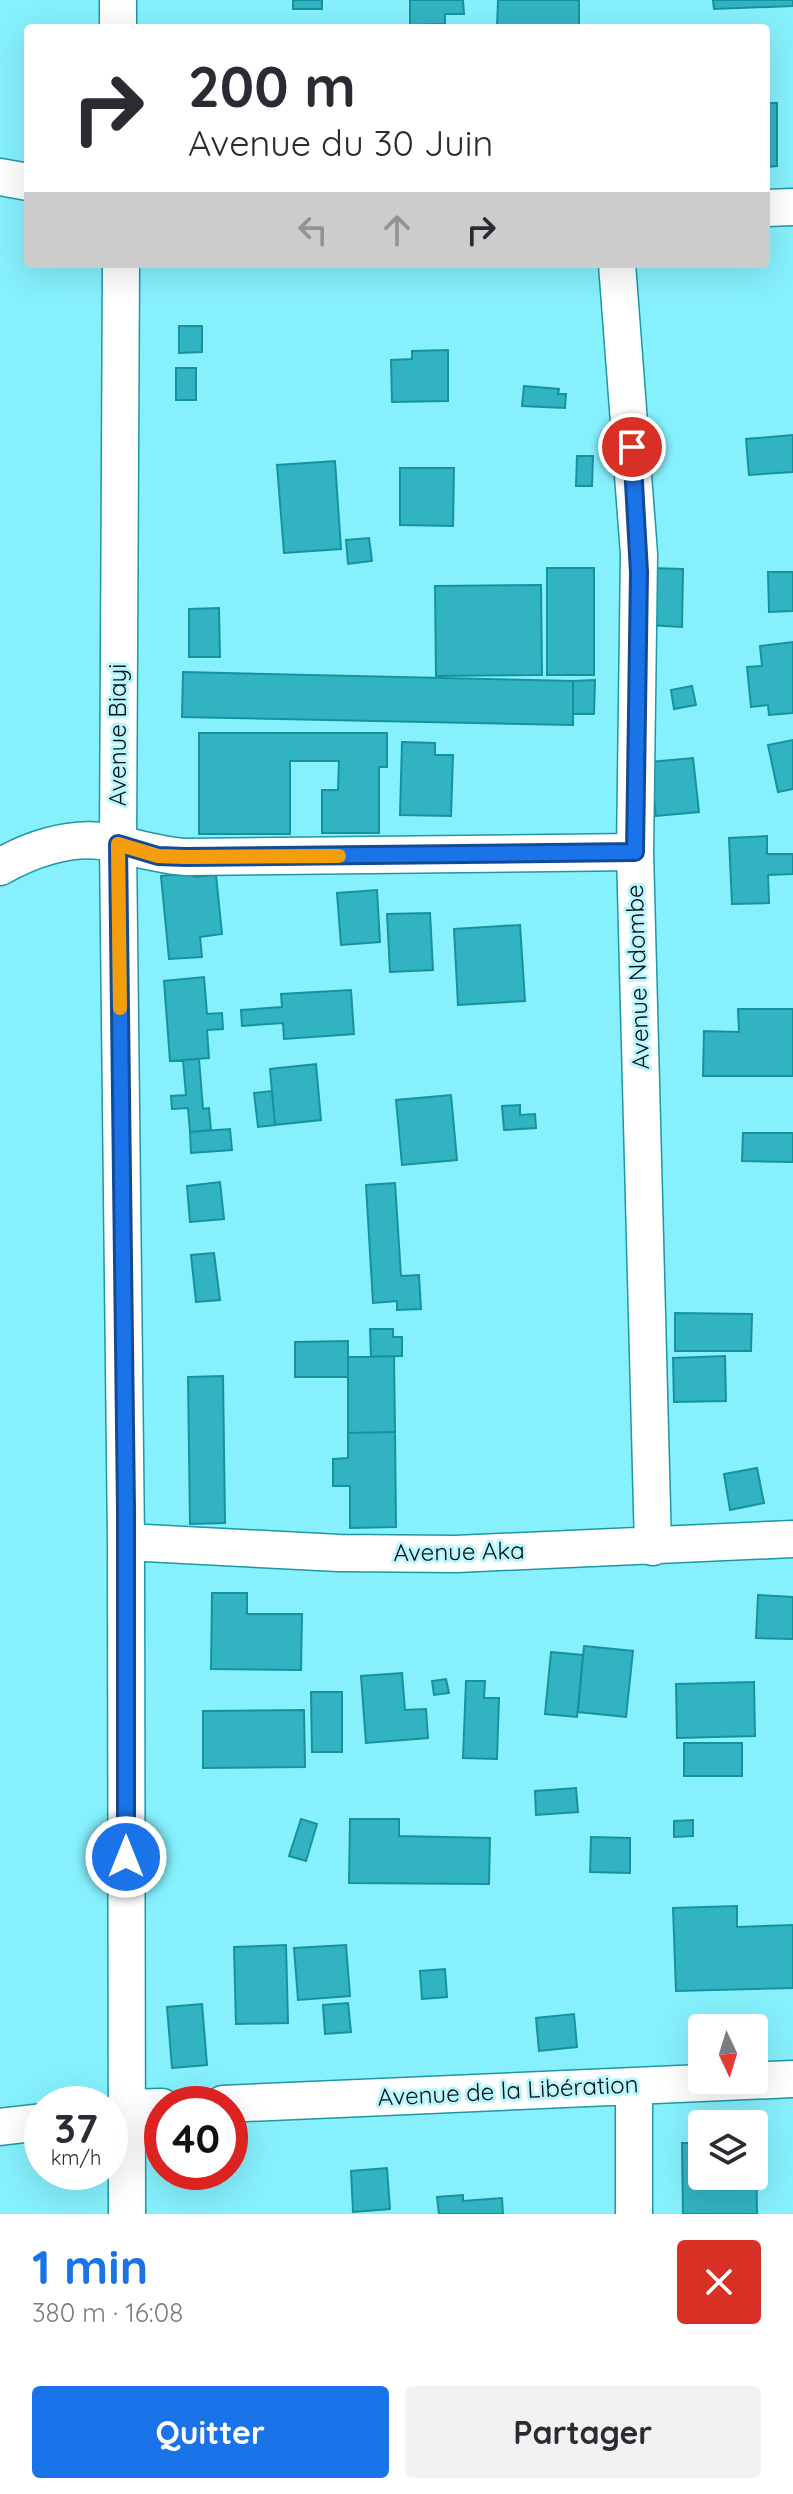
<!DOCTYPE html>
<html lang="fr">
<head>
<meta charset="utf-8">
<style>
  :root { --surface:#fff; --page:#f2f2f3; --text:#2b2b33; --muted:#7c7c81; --accent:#1a73e8 }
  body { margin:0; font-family:Quicksand,sans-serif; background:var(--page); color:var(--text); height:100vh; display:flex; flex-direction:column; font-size:30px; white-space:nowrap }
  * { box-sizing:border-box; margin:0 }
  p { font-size:26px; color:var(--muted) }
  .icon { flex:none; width:44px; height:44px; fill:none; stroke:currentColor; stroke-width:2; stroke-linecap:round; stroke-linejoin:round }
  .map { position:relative; height:2214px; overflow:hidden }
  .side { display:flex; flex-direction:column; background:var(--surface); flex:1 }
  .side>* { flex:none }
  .top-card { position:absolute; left:24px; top:24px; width:746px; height:244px; border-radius:8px; box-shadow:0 8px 32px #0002; background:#fff; color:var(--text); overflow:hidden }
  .needle { width:52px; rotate:176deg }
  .tools { position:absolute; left:688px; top:2014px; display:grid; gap:16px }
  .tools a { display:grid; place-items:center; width:80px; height:80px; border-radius:8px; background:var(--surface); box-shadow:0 8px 32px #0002; font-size:40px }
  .speed { position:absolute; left:24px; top:2086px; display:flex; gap:16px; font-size:40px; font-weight:700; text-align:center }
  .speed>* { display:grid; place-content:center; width:104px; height:104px; border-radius:50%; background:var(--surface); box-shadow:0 8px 32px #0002; line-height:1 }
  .speed small { font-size:20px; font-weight:400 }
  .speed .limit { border:12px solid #d22; background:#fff; color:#111 }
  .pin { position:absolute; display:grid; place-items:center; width:68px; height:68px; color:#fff; margin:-34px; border:4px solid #fff; border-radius:50%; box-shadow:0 2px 8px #0007 }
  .me { position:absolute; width:88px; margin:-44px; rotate:0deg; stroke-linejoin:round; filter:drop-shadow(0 0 6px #0008) }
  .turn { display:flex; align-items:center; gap:28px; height:168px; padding:0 32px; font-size:36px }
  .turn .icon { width:104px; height:104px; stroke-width:2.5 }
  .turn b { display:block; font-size:56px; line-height:68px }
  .lanes { display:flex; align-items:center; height:76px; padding:0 32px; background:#0003; justify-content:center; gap:40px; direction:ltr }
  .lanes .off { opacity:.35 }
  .round { display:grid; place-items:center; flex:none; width:84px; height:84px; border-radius:8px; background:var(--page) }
  .headline { display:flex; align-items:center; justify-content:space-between; height:136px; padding:0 32px }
  h1 { font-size:48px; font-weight:800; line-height:60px; color:var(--accent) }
  .action { display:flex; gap:16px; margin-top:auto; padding:16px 32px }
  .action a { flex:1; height:92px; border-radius:8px; background:var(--accent); color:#fff; font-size:32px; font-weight:800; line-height:92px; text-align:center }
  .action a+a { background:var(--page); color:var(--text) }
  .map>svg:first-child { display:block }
  .building { fill:#32b3c2; stroke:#16929f; stroke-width:2 }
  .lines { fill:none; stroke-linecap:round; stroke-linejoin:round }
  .minor-casing { stroke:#1f97a4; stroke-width:39 }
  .minor { stroke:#fff; stroke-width:36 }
  .route-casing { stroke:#114b97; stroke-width:20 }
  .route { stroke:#1a73e8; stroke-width:14 }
  .slow { stroke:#f59e0b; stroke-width:14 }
  .labels { text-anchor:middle; stroke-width:6; stroke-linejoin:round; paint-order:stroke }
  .street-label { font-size:24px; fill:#001316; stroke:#bbf6fe }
</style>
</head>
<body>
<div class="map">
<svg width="793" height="2214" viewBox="0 0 793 2214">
  <rect width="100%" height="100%" fill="#86f0fd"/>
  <path class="building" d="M293 0H322V9H293Z
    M410 0H463L464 14H445V24L410 25Z
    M498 0H579V27L497 28Z
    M713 0H793V6L714 9Z
    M766 103H777V166L766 167Z
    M179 326H202V352L179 353Z
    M448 350V401L392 402 391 360 412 359V351Z
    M176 368H196V400H176Z
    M524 386 559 389 558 394H566L565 408 522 406Z
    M793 435V472L749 475 746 439Z
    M577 456H593L592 486H576Z
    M335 461 341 549 284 553 277 465Z
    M400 468H454L453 526 400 525Z
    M369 538 372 561 348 564 346 540Z
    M547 568H594V675H547Z
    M650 568 683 569 682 627 648 625Z
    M768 572H793V611L769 612Z
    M541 585 542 675 436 676 435 586Z
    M219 608 220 657H189V609Z
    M793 642V713L769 715 768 705 751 707 747 667 762 666 760 646Z
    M183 672 573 681V725L182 717Z
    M595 680 594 714H573V681Z
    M692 686 696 705 674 709 671 690Z
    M199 733H387V767H379V833H322V790H338L339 761H290V834H199Z
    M793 740V789L778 792 768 745Z
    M402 742 435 743V755H453L451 816 400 815Z
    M693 758 699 812 656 816 650 762Z
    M767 836V854H793V874L768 875 769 903 732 904 729 838Z
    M194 873V877L216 875 222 934 200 937 202 957 169 959 161 876Z
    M377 890 380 942 341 945 337 893Z
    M430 913 433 970 390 972 387 914Z
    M520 925 525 1001 458 1005 454 929Z
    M204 977 207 1014 222 1013 223 1029 207 1030 209 1058 170 1061 164 981Z
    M351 990 354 1034 284 1039 283 1023 242 1026 241 1010 282 1007 281 994Z
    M738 1009H793V1076H703L704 1031 739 1032Z
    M199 1059 203 1109 209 1108 211 1130 190 1132 188 1108 172 1109 171 1096 186 1095 183 1060Z
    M316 1064 321 1120 275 1125 270 1069Z
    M272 1091 275 1125 258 1127 254 1093Z
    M451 1095 457 1160 402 1165 396 1100Z
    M520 1105V1115L535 1114 536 1128 504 1130 502 1106Z
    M230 1129 232 1150 191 1153 190 1132Z
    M743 1133H793V1162L742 1161Z
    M220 1182 224 1219 190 1222 187 1186Z
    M395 1183 401 1276 419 1275 421 1309 397 1310V1301L373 1303 366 1185Z
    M214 1253 220 1300 196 1302 191 1255Z
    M675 1313 752 1314 751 1351H675Z
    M370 1329H393V1337H402V1356L371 1357Z
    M348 1341V1377H295V1342Z
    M394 1356 395 1432 348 1433V1357Z
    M725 1356 726 1401 674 1402 673 1358Z
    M223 1376 225 1523 190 1524 188 1377Z
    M395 1432 396 1527 350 1528V1486H333V1459L348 1458V1433Z
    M757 1468 764 1503 730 1510 724 1474Z
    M212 1593H247V1614H302L301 1670 211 1669Z
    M758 1595 793 1597V1639L756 1638Z
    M584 1646 633 1651 626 1717 578 1712Z
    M551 1652 583 1655 577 1717 545 1714Z
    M402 1673 405 1710 426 1709 428 1738 366 1743 361 1676Z
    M446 1679 449 1693 434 1695 432 1681Z
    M466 1681H485L484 1698H499L497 1759 463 1758Z
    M754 1682 755 1736 677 1738 676 1684Z
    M311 1692H342V1752H312Z
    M304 1710 305 1767 203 1768V1711Z
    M684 1743H742V1776H684Z
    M576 1788 578 1812 536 1815 535 1791Z
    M301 1819 317 1824 306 1861 289 1856Z
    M350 1819H399V1836L490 1838 489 1884 349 1883Z
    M693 1820V1836L674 1837V1821Z
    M591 1837 630 1838V1873L590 1872Z
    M737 1906V1927L793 1925V1988L676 1991 673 1908Z
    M286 1945 288 2023 236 2024 234 1947Z
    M346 1945 350 1996 298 2000 294 1948Z
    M445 1969 447 1997 422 1999 420 1971Z
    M348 2003 351 2032 325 2034 323 2005Z
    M202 2004 207 2065 172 2068 167 2007Z
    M574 2014 577 2047 539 2051 536 2018Z
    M754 2133 756 2142 757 2214H683L682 2143H702V2176H754Z
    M387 2168 390 2209 353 2212 351 2171Z
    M463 2195V2201L502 2198 503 2214H439L437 2197Z"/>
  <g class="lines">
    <defs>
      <path id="minor" d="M118 0V28
        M0 177 28 182
        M766 208 793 207
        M121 264 118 844 126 1542 127 2214
        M617 264 639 554 635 852 653 1547
        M0 867C29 850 67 837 101 841 130 845 154 855 186 857L635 852
        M126 1542 339 1553 456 1554 793 1539
        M634 2086V2214
        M223 2104 793 2079
        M126 2108 162 2107
        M0 2127 42 2122"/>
    </defs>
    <use href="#minor" class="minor-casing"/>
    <use href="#minor" class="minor"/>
  </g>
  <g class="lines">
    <defs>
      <path id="route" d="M126 1857V1510L118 844 158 856 186 857 635 852 639 572 632 447"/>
    </defs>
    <use href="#route" class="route-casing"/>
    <use href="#route" class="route"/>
    <path class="slow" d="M120 1008 118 844 158 856 186 857 339 856"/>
  </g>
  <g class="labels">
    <g class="street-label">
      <text transform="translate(118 735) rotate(-90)" y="8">Avenue Biayi</text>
      <text transform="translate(638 977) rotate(-92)" y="8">Avenue Ndombe</text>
      <text transform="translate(459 1552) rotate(-1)" y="8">Avenue Aka</text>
      <text transform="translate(508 2091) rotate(-3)" y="8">Avenue de la Libération</text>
    </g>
  </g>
</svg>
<div class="tools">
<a><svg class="needle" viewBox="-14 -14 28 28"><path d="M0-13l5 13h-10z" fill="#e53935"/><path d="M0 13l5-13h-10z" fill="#7c7c81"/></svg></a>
<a><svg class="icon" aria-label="layers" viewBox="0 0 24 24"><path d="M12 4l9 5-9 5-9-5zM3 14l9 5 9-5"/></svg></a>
</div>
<div class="speed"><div>37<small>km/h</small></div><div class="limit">40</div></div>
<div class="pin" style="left:632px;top:447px;background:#d93025"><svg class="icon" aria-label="arrive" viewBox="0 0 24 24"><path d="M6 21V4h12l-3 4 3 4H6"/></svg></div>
<svg class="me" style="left:126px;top:1857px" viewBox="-20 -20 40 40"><circle r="17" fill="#1a73e8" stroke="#fff" stroke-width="3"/><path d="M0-11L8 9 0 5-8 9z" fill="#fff"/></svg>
<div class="top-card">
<div class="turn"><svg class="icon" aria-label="right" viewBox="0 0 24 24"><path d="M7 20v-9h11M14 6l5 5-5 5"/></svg><div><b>200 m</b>Avenue du 30 Juin</div></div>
<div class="lanes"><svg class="icon off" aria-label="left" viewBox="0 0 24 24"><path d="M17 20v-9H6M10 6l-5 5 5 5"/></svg><svg class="icon off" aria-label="ahead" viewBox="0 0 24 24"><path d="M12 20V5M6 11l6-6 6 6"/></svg><svg class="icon" aria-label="right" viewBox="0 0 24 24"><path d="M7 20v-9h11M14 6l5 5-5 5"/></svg></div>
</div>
</div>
<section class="side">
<div class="headline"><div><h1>1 min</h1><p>380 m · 16:08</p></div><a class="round" style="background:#d93025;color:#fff"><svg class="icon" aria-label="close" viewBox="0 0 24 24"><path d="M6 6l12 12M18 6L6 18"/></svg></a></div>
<div class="action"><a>Quitter</a><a>Partager</a></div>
</section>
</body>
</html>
